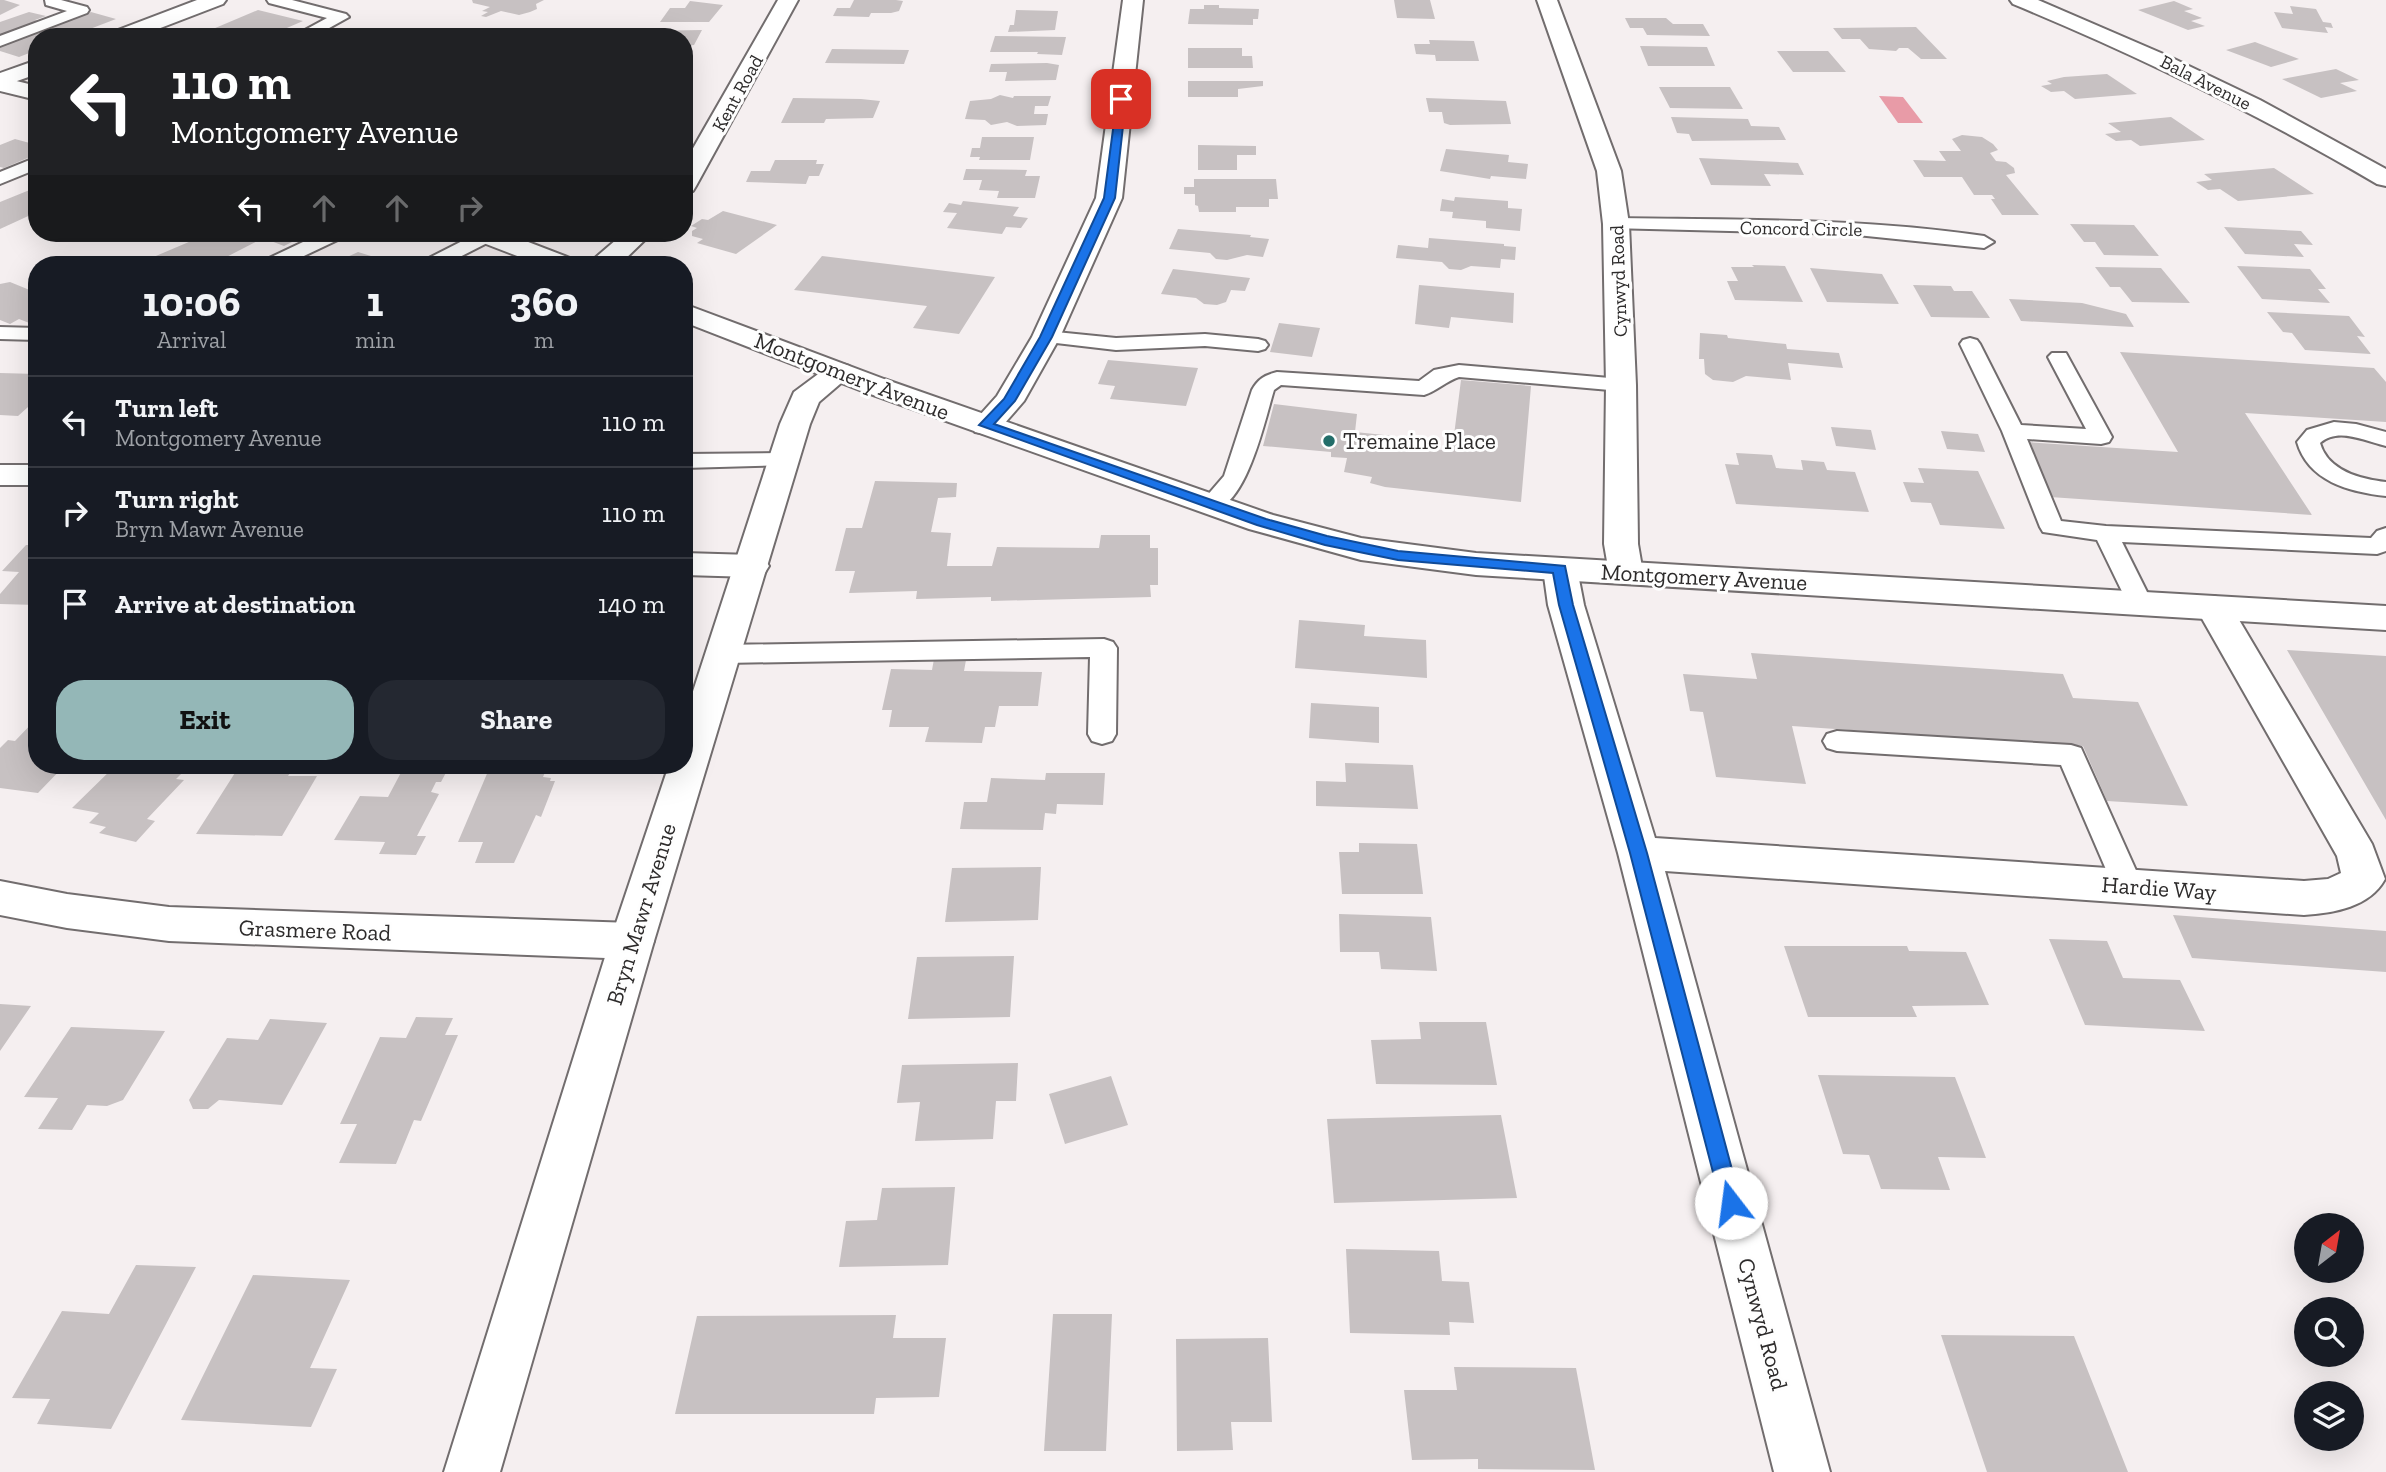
<!DOCTYPE html>
<html lang="en">
<head>
<meta charset="utf-8">
<style>
  :root { --surface:#171b24; --page:#242831; --text:#f1f3f6; --muted:#9ea1a6; --line:#363941; --accent:#94b7b7 }
  body { margin:0; font-family:"Zilla Slab",serif; background:var(--page); color:var(--text); height:100vh; display:flex; flex-direction:column; font-size:26px; white-space:nowrap }
  * { box-sizing:border-box; margin:0 }
  p { font-size:23px; color:var(--muted) }
  .icon { flex:none; width:38px; height:38px; fill:none; stroke:currentColor; stroke-width:2; stroke-linecap:round; stroke-linejoin:round }
  .map { position:relative; flex:1; overflow:hidden }
  .details { position:absolute; left:28px; top:256px; width:665px; height:518px; display:flex; flex-direction:column; background:var(--surface); border-radius:28px; box-shadow:0 7px 28px #0002 }
  .details>* { flex:none }
  .hud { position:absolute; left:28px; top:28px; width:665px; height:214px; border-radius:28px; box-shadow:0 7px 28px #0002; background:#202124; color:#fff; overflow:hidden }
  .needle { width:46px; rotate:31deg }
  .buttons { position:absolute; left:2294px; top:1213px; display:grid; gap:14px }
  .buttons a { display:grid; place-items:center; width:70px; height:70px; border-radius:50%; background:var(--surface); box-shadow:0 7px 28px #0002; font-size:35px }
  .pin { position:absolute; display:grid; place-items:center; width:60px; height:60px; color:#fff; margin:-30px; border-radius:14px; box-shadow:0 4px 10px #0006 }
  .me { position:absolute; width:77px; margin:-38px; rotate:345deg; stroke-linejoin:round; filter:drop-shadow(0 0 5px #0008) }
  .turn { display:flex; align-items:center; gap:24px; height:147px; padding:0 28px; font-size:32px }
  .turn .icon { width:91px; height:91px; stroke-width:2.5 }
  .turn b { display:block; font-size:49px; line-height:60px }
  .lanes { display:flex; align-items:center; height:66px; padding:0 28px; background:#0003; justify-content:center; gap:35px; direction:ltr }
  .lanes .off { opacity:.35 }
  .eta { display:flex; justify-content:space-evenly; align-items:center; height:119px; text-align:center }
  .eta b { font-size:42px; font-weight:700; line-height:49px }
  .primary-button { display:flex; gap:14px; margin-top:auto; padding:14px 28px }
  .primary-button a { flex:1; height:80px; border-radius:28px; background:var(--accent); color:#111; font-size:28px; font-weight:700; line-height:80px; text-align:center }
  .primary-button a+a { background:var(--page); color:var(--text) }
  ul { padding:0; list-style:none }
  li { display:flex; align-items:center; gap:21px; height:91px; padding:0 28px; border-top:2px solid var(--line) }
  li div { flex:1 }
  li b { display:block; font-size:26px }
  li em { font-style:normal }
  .map>svg:first-child { display:block }
  .water { fill:#e89ba7 }
  .building { fill:#c7c1c2 }
  .lines { fill:none; stroke-linecap:round; stroke-linejoin:round }
  .service-casing { stroke:#726d6e; stroke-width:4 }
  .minor-casing { stroke:#726d6e; stroke-width:4 }
  .tertiary-casing { stroke:#726d6e; stroke-width:4 }
  .primary-casing { stroke:#726d6e; stroke-width:4 }
  .service { fill:#fff; fill-rule:evenodd }
  .minor { fill:#fff; fill-rule:evenodd }
  .tertiary { fill:#fff; fill-rule:evenodd }
  .primary { fill:#fff; fill-rule:evenodd }
  .route { fill:#1a73e8; stroke:#114b97; stroke-width:2 }
  .poi-dot { fill:#226d69; stroke:#fefefe; stroke-width:2.5 }
  .labels { text-anchor:middle; stroke-width:6; stroke-linejoin:round; paint-order:stroke }
  .far-street-label { font-size:19px; fill:#2d2b2b; stroke:#fefefe }
  .street-label { font-size:23px; fill:#2d2b2b; stroke:#fefefe }
  .poi-label { font-size:23px; fill:#2d2b2b; stroke:#fefefe; text-anchor:start }
</style>
</head>
<body>
<div class="map">
<svg width="2386" height="1472" viewBox="0 0 2386 1472">
  <rect width="100%" height="100%" fill="#f5eff0"/>
  <path class="water" d="M1879 96 1903 97 1923 123H1898Z"/>
  <path class="building" d="M0 0H4L20 5 0 15Z
    M472 0H544L536 4 537 9 530 12 519 15 501 11 486 17 481 16 488 12 482 11 490 7 473 3Z
    M854 0H896L903 1 899 11 891 13H871L869 17 833 16 837 8H850Z
    M1394 0H1430L1435 19 1397 18Z
    M690 1 723 5 709 22H660L670 8H685Z
    M2174 1 2193 9 2184 11 2202 18 2191 21 2205 26 2188 30 2138 10Z
    M1204 5H1219V8L1259 9 1258 19H1253V25L1188 24 1190 9H1204Z
    M2290 6 2316 9 2323 22 2331 23 2333 28 2325 27 2328 33 2282 28 2274 12 2293 14Z
    M258 10 303 21 266 37H194Z
    M1016 10 1058 11 1055 30 1008 32 1010 25H1014Z
    M29 12 46 16 35 20 45 23 0 36V22Z
    M91 12 116 19 69 37H37V50L19 57 0 51V44Z
    M1625 18H1666L1673 24H1703L1710 36 1647 35 1643 28H1630Z
    M1916 27 1947 59H1921L1908 48H1899L1896 51 1869 49 1860 39H1842L1833 28Z
    M702 30 694 45 684 46V37H639L643 31Z
    M995 36 1066 37 1062 55 1037 54 1038 52H990Z
    M1429 40 1474 41 1479 61H1436L1435 55 1416 54 1414 44H1430Z
    M2255 42 2299 59 2271 67 2226 50Z
    M1640 46 1707 47 1715 66H1648Z
    M1188 48H1242V56H1252L1253 68H1188Z
    M832 49 909 50 904 64 825 63Z
    M1777 51H1828L1846 72H1793Z
    M1047 63 1059 65 1056 80 1005 81 1007 72H989L991 64Z
    M2336 69 2359 80 2340 83 2357 91 2321 98 2282 79Z
    M2107 74 2137 94 2075 99 2064 91 2051 92 2041 86 2052 84 2047 81 2064 77Z
    M1188 81H1263V86L1238 89V97H1188Z
    M1659 87H1730L1743 109 1670 108Z
    M1000 95 1013 98 1014 96H1051L1048 106H1035L1034 114H1048L1046 125 1017 126 1007 122 991 125 985 120 965 119 970 101 991 99Z
    M793 98 861 99 880 101 873 118 826 119 824 123H781Z
    M1426 98 1506 101 1511 124 1450 125 1444 123 1442 112H1429Z
    M1671 117 1748 119 1751 126 1779 127 1786 140 1692 141 1689 134 1677 133Z
    M2171 117 2205 140 2140 146 2131 140 2116 141 2105 134 2121 132 2108 123Z
    M1962 135 1982 137 1993 144 1998 150 1990 153 1996 161 2006 162 2014 168 2015 173 2006 175 2039 215H2002L1991 199H1995L1992 195H1974L1962 177H1924L1913 160 1946 161 1939 151H1961L1952 139Z
    M982 137H1034L1030 160H979L980 157H970L972 148H980Z
    M15 139 37 145V154L4 168 0 167V145Z
    M1198 145 1256 146V155H1237V170H1198Z
    M1446 149 1509 155 1508 162 1528 164 1526 179 1491 176 1490 179 1440 171Z
    M1699 158 1798 163 1804 175 1764 174 1771 186 1711 185Z
    M775 160H817L816 164H824L819 176H809L806 184 746 182 751 171H770Z
    M2274 168 2314 194 2238 201 2220 189 2208 190 2196 182 2212 180 2204 174Z
    M966 169 1027 170 1025 176H1040L1035 198H997L999 191 979 190 982 180H963Z
    M1194 179H1276L1278 199H1269V207H1236V212H1199L1198 206 1195 205V194H1184V187H1194Z
    M37 187V212L0 229V202Z
    M1455 197 1508 201V208L1522 209 1520 231 1486 228V221L1452 218 1453 212 1440 211 1442 199 1454 201Z
    M963 201 1019 207 1013 216 1028 218 1021 228 1006 227 1002 234 947 228 957 213 943 212 949 203 961 205Z
    M723 211 777 225 736 254 697 243 703 239 692 236V231L697 228 691 226 702 219 708 220Z
    M2070 224 2134 225 2159 256 2104 255 2095 242H2084Z
    M2224 227 2301 231 2313 245 2294 244 2304 257 2245 254Z
    M1178 229 1251 235 1250 237 1269 239 1263 257 1247 255 1227 260 1216 259 1210 253 1169 249Z
    M210 233H310L284 246 263 238 213 264H137Z
    M1429 238 1504 244V246L1516 247 1515 260 1501 259 1500 268 1471 266 1461 270 1449 269 1442 262 1396 258 1398 245 1428 248Z
    M358 252 384 260 382 263 385 264H332Z
    M822 256 995 277 959 334 913 328 927 306 794 290Z
    M1752 265 1785 266 1803 302 1735 300 1727 281H1738L1731 267H1754Z
    M2237 266 2310 269 2326 289H2318L2330 303 2262 299Z
    M2095 267 2161 268 2190 303 2132 302 2120 287H2110Z
    M1810 268 1882 274 1899 304 1827 302Z
    M1173 269 1250 278 1245 291 1231 290 1226 302 1217 305 1204 304 1196 298 1161 294Z
    M10 282 37 293V326L19 319 10 324 0 320V284Z
    M1419 285 1514 293 1513 323 1451 317 1449 328 1415 324Z
    M1913 285 1951 286 1954 291H1972L1990 318 1931 317Z
    M2009 299 2082 303 2126 314 2134 327 2021 321Z
    M2267 312 2349 316 2365 337 2357 336 2371 354 2305 350 2292 333 2283 332Z
    M1279 323 1320 328 1312 357 1270 352Z
    M1700 333 1727 335 1728 338 1786 344 1787 349 1839 353 1843 368 1788 363 1791 380 1746 376 1733 382 1713 380 1705 374 1704 359H1699Z
    M2120 352 2374 368 2386 382V422L2245 413 2312 515 2050 497 2025 442 2178 452Z
    M1108 360 1198 368 1186 406 1110 399 1115 386 1098 384Z
    M0 373 37 374V388L34 390H37V399L18 416 0 415Z
    M1461 380 1531 386 1521 502 1385 487 1370 483 1372 477 1344 472 1347 458 1331 457V452L1263 446 1274 404 1357 414 1355 432 1394 436 1393 445 1452 451Z
    M1831 427 1871 430 1876 450 1836 446Z
    M1941 431 1978 434 1985 452 1947 449Z
    M1736 453 1772 455 1776 468 1803 470 1801 460 1824 462 1827 470 1855 472 1869 512 1736 504 1725 464 1739 465Z
    M1918 468 1978 471 2005 529 1940 525 1931 503 1911 502 1903 482 1924 483Z
    M875 481 957 483 956 497 938 498 931 532 951 533 947 566H992L997 547 1099 548 1101 535H1150V548H1158V585H1150L1151 597 991 601V597L916 599 917 591 849 593 855 571H835L846 528H862Z
    M26 545H37V605L0 604V594L19 572 2 571Z
    M1299 620 1365 625 1364 636 1426 640 1427 678 1295 668Z
    M2287 650 2386 656V820Z
    M1751 653 2063 674 2073 698 2138 702 2188 806 2107 801 2083 746 1792 726 1806 784 1716 777 1703 712 1690 711 1683 674 1757 679Z
    M934 659 966 660 964 671 1042 672 1038 706H999L995 727H985L982 743 925 742 929 727H889L892 710H882L891 669 932 670Z
    M1311 703 1379 707V743L1309 738Z
    M37 718V765H65L38 793 0 788V748L8 740 15 741Z
    M1345 763 1413 765 1418 809 1316 806V781L1346 782Z
    M116 765H197L192 770 186 769 176 779 184 780 147 819 155 821 136 842 99 833 106 827 89 823 99 813 72 808Z
    M240 765H295L288 776H317L282 836 196 834Z
    M405 765H450L441 782H436L431 792 439 794 417 836H426L416 855 379 854 385 842 334 840 360 796 388 797Z
    M498 765H548L543 777 551 778 550 781H555L541 817 536 815 514 863H475L483 842H458L489 769H497Z
    M1046 773H1105L1103 805 1057 804 1056 814 1045 813 1043 830 960 829 964 802H987L991 778 1045 780Z
    M1359 843 1417 844 1423 894H1342L1339 852H1359Z
    M1041 867 1038 920 945 922 952 868Z
    M1339 914 1431 917 1437 971 1381 969 1379 952H1340Z
    M2173 915 2386 931V972L2192 958Z
    M2049 939 2107 941 2123 978 2180 980 2205 1031 2085 1025Z
    M1784 946H1907L1909 951 1966 952 1989 1005 1912 1006 1917 1017H1808Z
    M1014 956 1010 1017 908 1019 917 957Z
    M0 1004 31 1006 0 1051Z
    M416 1017 453 1018 445 1035H458L421 1121 414 1120 396 1164 339 1163 357 1124H340L380 1037 406 1038Z
    M270 1019 327 1023 282 1105 219 1100 208 1109H193L189 1100 227 1038 258 1040Z
    M1419 1022H1486L1497 1085 1376 1084 1371 1040 1421 1039Z
    M71 1027 165 1031 123 1100 107 1106 87 1105 72 1130 38 1129 58 1098 24 1097Z
    M1018 1063 1016 1101H996L993 1139 915 1141 920 1102 897 1103 902 1065Z
    M1818 1075 1955 1077 1986 1158 1938 1157 1950 1190 1881 1189 1869 1155 1843 1154Z
    M1111 1076 1128 1125 1065 1144 1049 1094Z
    M1501 1115 1517 1198 1334 1203 1327 1119Z
    M955 1187 948 1265 839 1267 846 1221 877 1220 882 1188Z
    M1346 1249 1439 1251 1442 1281 1469 1282 1474 1323 1449 1322 1450 1335 1350 1333Z
    M136 1265 196 1267 111 1429 37 1424 50 1399 12 1398 62 1311 109 1314Z
    M253 1275 350 1280 310 1368 337 1369 311 1427 181 1420Z
    M1053 1314H1112L1106 1451H1044Z
    M896 1315 893 1338H946L939 1397 876 1398 874 1414H675L697 1316Z
    M1941 1335 2074 1336 2128 1472H1987Z
    M1268 1338 1272 1422H1231L1233 1450 1177 1451 1176 1339Z
    M1454 1367 1576 1368 1595 1470 1478 1469V1459L1412 1460 1404 1390H1457Z"/>
  <g class="lines">
    <defs>
      <path id="service" d="M45 0H61L87 7 89 10 87 13 0 46V36L67 11 46 5Z
        M267 0H292L346 14 349 17 313 37H292L327 18 269 3Z
        M37 157V169L0 184V172Z
        M1616 218C1739 220 1862 218 1984 236L1994 242 1984 248 1847 234 1609 228 1607 224 1609 220Z
        M322 233H346L344 237 287 264H262L265 260Z
        M478 233 497 235 495 239 446 264H422L425 260Z
        M0 327 37 328V340L0 339Z
        M1046 331 1116 338 1205 334 1258 339 1265 341 1268 345 1265 349 1258 351 1205 346 1116 350 1039 341 1036 337 1039 333Z
        M1970 338 1977 340 1980 344 2021 425 2086 429 2048 357 2052 353H2066L2112 437 2109 442 2101 444 2027 439 2061 521 2106 526 2371 538 2377 531 2386 528V551L2377 554 2122 542 2153 604 2149 610 2140 612 2131 610 2097 540 2043 532 2040 527 2002 431 1960 344 1963 340Z
        M1459 365 1621 379 1629 380 1632 385 1629 390 1621 391 1459 377C1446 381 1437 391 1424 395L1281 385 1274 390C1265 419 1244 521 1203 510L1199 505 1224 476 1252 390C1258 379 1265 375 1277 372L1419 381 1434 370Z
        M2334 422 2356 424 2386 432V446C2365 441 2338 427 2320 443 2328 471 2360 479 2386 482V496C2349 492 2308 481 2297 442L2307 430Z
        M784 453 792 455 796 460 792 465 684 468V454Z
        M1104 639 1113 642 1117 648 1116 734 1112 741 1102 744 1092 741 1088 734 1090 657 724 663 715 660 711 654 715 648 724 645Z
        M1837 731 2071 745 2081 748 2143 886 2139 895 2128 898 2117 895 2061 765 1837 751 1827 748 1823 741 1827 734Z"/>
      <path id="minor" d="M197 0H226L223 4 137 37H107L110 33Z
        M778 0H798L696 186 693 191 684 193V164Z
        M1123 0H1143L1122 198 1060 337 1024 401 997 432 986 434 975 432 971 425 997 396 1032 337 1096 198Z
        M1537 0H1557L1621 171 1629 224 1636 385 1638 544 1643 573 1638 581 1626 584 1614 581 1609 573 1604 544 1606 385 1603 224 1597 171Z
        M2010 0H2038L2168 56 2260 100 2386 169V186L2377 184C2260 115 2139 56 2013 4Z
        M37 60V74L0 87V73Z
        M624 233H652L620 264H588Z
        M0 465H37V485H0Z
        M684 553 752 555 764 558 769 566 764 574 752 577 684 575Z
        M1560 558 1572 561 1577 569 1584 605 1655 838 2304 881 2328 879 2341 873 2337 856 2196 608 2202 600 2214 596 2226 600 2232 608 2372 844 2385 879C2370 907 2334 913 2304 915L1665 871 1830 1472H1774L1618 853 1548 605 1543 569 1548 561Z
        M0 881 67 894 169 907 632 923 647 928 654 941 647 954 632 959 169 941 67 928 0 915Z"/>
      <path id="tertiary" d="M839 363 849 366 854 372 819 402 810 424 654 941 500 1472H444L610 941 669 765H684V719L780 424 794 392 829 366Z"/>
      <path id="primary" d="M0 77 37 86V100L0 91Z
        M469 233H505L570 258 574 264H538L473 239Z
        M684 304 884 379 1273 515 1361 538 1476 553 2386 606V630L1476 575 1361 560 1249 529 862 391 684 322Z"/>
    </defs>
    <use href="#service" class="service-casing"/>
    <use href="#minor" class="minor-casing"/>
    <use href="#tertiary" class="tertiary-casing"/>
    <use href="#primary" class="primary-casing"/>
    <use href="#service" class="service"/>
    <use href="#minor" class="minor"/>
    <use href="#tertiary" class="tertiary"/>
    <use href="#primary" class="primary"/>
  </g>
  <path class="route" d="M1121 96 1126 99 1115 198 1052 337 1015 401 994 424 1266 519 1327 536 1398 551 1565 566 1573 605 1647 853 1741 1203 1738 1210 1731 1212 1724 1210 1721 1203 1630 853 1559 605 1553 573 1398 560 1325 545 1257 525 979 425 1004 399 1040 337 1104 198 1117 99Z"/>
  <circle class="poi-dot" cx="1329" cy="441" r="7"/>
  <g class="labels">
    <g class="far-street-label">
      <text transform="translate(2206 82) rotate(27)" y="7">Bala Avenue</text>
      <text transform="translate(737 93) rotate(-61)" y="7">Kent Road</text>
      <text transform="translate(1801 228) rotate(1)" y="7">Concord Circle</text>
      <text transform="translate(1618 281) rotate(-92)" y="7">Cynwyd Road</text>
    </g>
    <g class="street-label">
      <text transform="translate(852 376) rotate(21)" y="8">Montgomery Avenue</text>
      <text transform="translate(1704 577) rotate(3)" y="8">Montgomery Avenue</text>
      <text transform="translate(2159 888) rotate(4)" y="8">Hardie Way</text>
      <text transform="translate(641 914) rotate(-73)" y="8">Bryn Mawr Avenue</text>
      <text transform="translate(315 930) rotate(2)" y="8">Grasmere Road</text>
      <text transform="translate(1763 1324) rotate(75)" y="8">Cynwyd Road</text>
    </g>
    <g class="poi-label">
      <text x="1343" y="449">Tremaine Place</text>
    </g>
  </g>
</svg>
<div class="buttons">
<a><svg class="needle" viewBox="-14 -14 28 28"><path d="M0-13l5 13h-10z" fill="#e53935"/><path d="M0 13l5-13h-10z" fill="#9ea1a6"/></svg></a>
<a><svg class="icon" aria-label="search" viewBox="0 0 24 24"><circle cx="10" cy="10" r="6"/><path d="M15 15l6 6"/></svg></a>
<a><svg class="icon" aria-label="layers" viewBox="0 0 24 24"><path d="M12 4l9 5-9 5-9-5zM3 14l9 5 9-5"/></svg></a>
</div>
<div class="pin" style="left:1121px;top:99px;background:#d93025"><svg class="icon" aria-label="arrive" viewBox="0 0 24 24"><path d="M6 21V4h12l-3 4 3 4H6"/></svg></div>
<svg class="me" style="left:1731px;top:1203px" viewBox="-20 -20 40 40"><circle r="19" fill="#fff"/><path d="M0-13L10 11 0 6-10 11z" fill="#1a73e8"/></svg>
<div class="hud">
<div class="turn"><svg class="icon" aria-label="left" viewBox="0 0 24 24"><path d="M17 20v-9H6M10 6l-5 5 5 5"/></svg><div><b>110 m</b>Montgomery Avenue</div></div>
<div class="lanes"><svg class="icon" aria-label="left" viewBox="0 0 24 24"><path d="M17 20v-9H6M10 6l-5 5 5 5"/></svg><svg class="icon off" aria-label="ahead" viewBox="0 0 24 24"><path d="M12 20V5M6 11l6-6 6 6"/></svg><svg class="icon off" aria-label="ahead" viewBox="0 0 24 24"><path d="M12 20V5M6 11l6-6 6 6"/></svg><svg class="icon off" aria-label="right" viewBox="0 0 24 24"><path d="M7 20v-9h11M14 6l5 5-5 5"/></svg></div>
</div>
<section class="details">
<div class="eta">
<div><b>10:06</b><p>Arrival</p></div>
<div><b>1</b><p>min</p></div>
<div><b>360</b><p>m</p></div>
</div>
<ul>
<li><svg class="icon" aria-label="left" viewBox="0 0 24 24"><path d="M17 20v-9H6M10 6l-5 5 5 5"/></svg><div><b>Turn left</b><p>Montgomery Avenue</p></div><em>110 m</em></li>
<li><svg class="icon" aria-label="right" viewBox="0 0 24 24"><path d="M7 20v-9h11M14 6l5 5-5 5"/></svg><div><b>Turn right</b><p>Bryn Mawr Avenue</p></div><em>110 m</em></li>
<li><svg class="icon" aria-label="arrive" viewBox="0 0 24 24"><path d="M6 21V4h12l-3 4 3 4H6"/></svg><div><b>Arrive at destination</b></div><em>140 m</em></li>
</ul>
<div class="primary-button"><a>Exit</a><a>Share</a></div>
</section>
</div>
</body>
</html>
